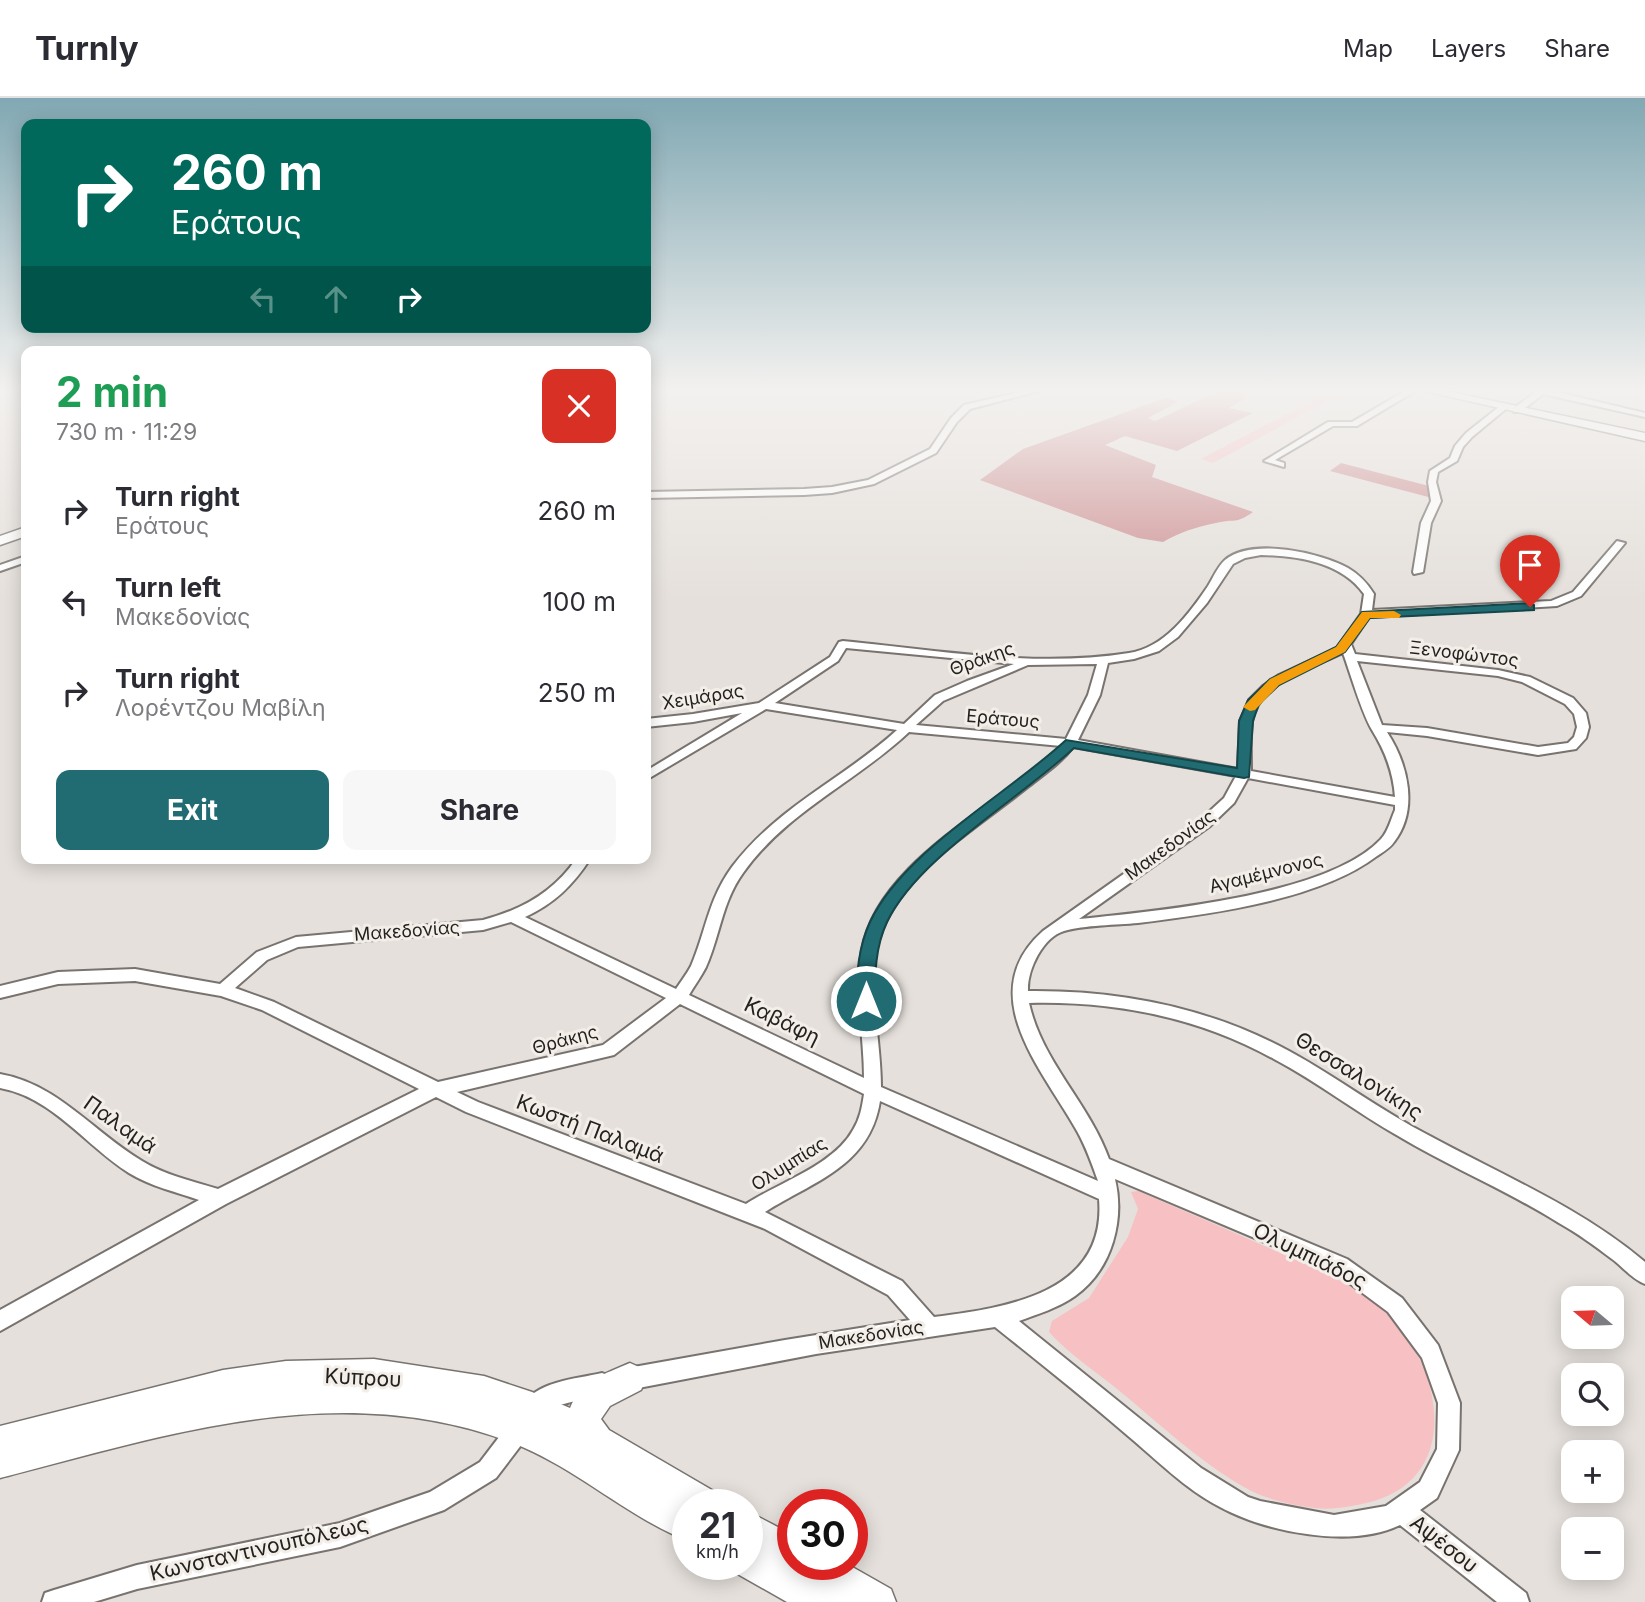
<!DOCTYPE html>
<html lang="en">
<head>
<meta charset="utf-8">
<style>
  :root { --surface:#fff; --page:#f7f7f7; --text:#2b2b33; --muted:#7c7c81; --line:#e1e1e2; --accent:#206c72 }
  body { margin:0; font-family:Inter,sans-serif; background:var(--page); color:var(--text); height:100vh; display:flex; flex-direction:column; font-size:26px; white-space:nowrap }
  * { box-sizing:border-box; margin:0 }
  p { font-size:23px; color:var(--muted) }
  .icon { flex:none; width:38px; height:38px; fill:none; stroke:currentColor; stroke-width:2; stroke-linecap:round; stroke-linejoin:round }
  .map { position:relative; flex:1; overflow:hidden }
  .details { position:absolute; left:21px; top:248px; width:630px; height:518px; display:flex; flex-direction:column; background:var(--surface); border-radius:14px; box-shadow:0 4px 18px #0003 }
  .details>* { flex:none }
  .hud { position:absolute; left:21px; top:21px; width:630px; height:214px; border-radius:14px; box-shadow:0 4px 18px #0003; background:#00695c; color:#fff; overflow:hidden }
  .needle { width:46px; rotate:289deg }
  .tools { position:absolute; left:1561px; top:1188px; display:grid; gap:14px }
  .tools a { display:grid; place-items:center; width:63px; height:63px; border-radius:14px; background:var(--surface); box-shadow:0 4px 18px #0003; font-size:35px }
  .speed { position:absolute; left:672px; top:1391px; display:flex; gap:14px; font-size:35px; font-weight:700; text-align:center }
  .speed>* { display:grid; place-content:center; width:91px; height:91px; border-radius:50%; background:var(--surface); box-shadow:0 4px 18px #0003; line-height:1 }
  .speed small { font-size:18px; font-weight:400 }
  .speed .limit { border:10px solid #d22; background:#fff; color:#111 }
  .pin { position:absolute; display:grid; place-items:center; width:60px; height:60px; color:#fff; margin:-72px -30px; border-radius:50% 50% 50% 0; rotate:-45deg; box-shadow:0 0 7px #0007 }
  .pin .icon { rotate:45deg }
  .me { position:absolute; width:77px; margin:-38px; rotate:0deg; stroke-linejoin:round; filter:drop-shadow(0 0 5px #0008) }
  .turn { display:flex; align-items:center; gap:24px; height:147px; padding:0 35px; font-size:32px }
  .turn .icon { width:91px; height:91px; stroke-width:2.5 }
  .turn b { display:block; font-size:49px; line-height:60px }
  .lanes { display:flex; align-items:center; height:66px; padding:0 35px; background:#0003; justify-content:center; gap:35px; direction:ltr }
  .lanes .off { opacity:.35 }
  .round { display:grid; place-items:center; flex:none; width:74px; height:74px; border-radius:14px; background:var(--page) }
  .head { display:flex; align-items:center; justify-content:space-between; height:119px; padding:0 35px }
  h1 { font-size:42px; font-weight:700; line-height:52px; color:#1e9e55 }
  .cta { display:flex; gap:14px; margin-top:auto; padding:14px 35px }
  .cta a { flex:1; height:80px; border-radius:14px; background:var(--accent); color:#fff; font-size:28px; font-weight:700; line-height:80px; text-align:center }
  .cta a+a { background:var(--page); color:var(--text) }
  ul { padding:0; list-style:none }
  li { display:flex; align-items:center; gap:21px; height:91px; padding:0 35px }
  li div { flex:1 }
  li b { display:block; font-size:26px }
  li em { font-style:normal }
  header { display:flex; align-items:center; gap:42px; box-sizing:border-box; height:98px; padding:0 35px; background:var(--surface); border-bottom:2px solid var(--line) }
  header strong { font-size:33px }
  nav { display:flex; gap:38px; margin-inline-start:auto; font-size:24px }
  .map>svg:first-child { display:block }
  .green { fill:#f7c0c3 }
  .forest { fill:#cf9295 }
  .lines { fill:none; stroke-linecap:round; stroke-linejoin:round }
  .street-casing { stroke:#78736f; stroke-width:4 }
  .secondary-casing { stroke:#78736f; stroke-width:3 }
  .street { fill:#fff; fill-rule:evenodd }
  .secondary { fill:#fff; fill-rule:evenodd }
  .route { fill:#206c72; stroke:#15464a; stroke-width:2 }
  .slow { fill:#f59e0b }
  .labels { text-anchor:middle; stroke-width:6; stroke-linejoin:round; paint-order:stroke }
  .street-label { font-size:18px; fill:#242220; stroke:#f3eee8 }
  .near-street-label { font-size:21px; fill:#242220; stroke:#f3eee8 }
</style>
</head>
<body>
<header>
<strong>Turnly</strong>
<nav><a>Map</a><a>Layers</a><a>Share</a></nav>
</header>
<div class="map">
<svg width="1645" height="1504" viewBox="0 0 1645 1504">
  <rect width="100%" height="100%" fill="#e5e0db"/>
  <path class="green" d="M1330 293H1346L1213 365 1201 361Z
    M1138 1093C1182 1112 1226 1131 1269 1150 1307 1167 1345 1181 1377 1207 1443 1259 1469 1385 1362 1406 1347 1409 1331 1412 1315 1410 1292 1407 1264 1401 1244 1389 1200 1364 1161 1327 1122 1295 1098 1275 1070 1257 1049 1234L1052 1223 1089 1200 1128 1139 1138 1111 1131 1094Z"/>
  <path class="forest" d="M1218 293H1253L1241 298 1246 300 1229 310 1253 315 1177 353 1125 338 1105 347 1156 367 1152 379 1253 414C1234 427 1236 420 1216 425 1196 429 1180 434 1163 444L1138 440 980 382 1023 351 1168 299 1178 304 1148 320 1155 323Z
    M1341 365 1429 388 1432 400 1330 373Z"/>
  <g class="lines">
    <defs>
      <path id="street" d="M1024 293H1039L970 311 957 324 936 355 874 386 832 395 804 397 646 400V394L804 391 832 389 868 382 930 351 951 320 964 307Z
        M1405 293H1415L1357 328H1333L1275 362 1284 365V369L1264 363 1328 324H1352Z
        M1537 293H1553L1645 315V319L1543 296 1520 314H1514V310Z
        M1500 308 1507 310 1472 339 1463 349 1457 363 1438 374 1436 384 1441 403 1431 425 1423 474 1414 476 1413 474 1421 425 1431 403 1428 384 1430 373 1450 360 1455 348 1466 335Z
        M1617 443 1625 445 1581 498 1557 508 1369 519 1351 546 1355 556 1498 572 1530 579 1573 600 1586 615 1589 629 1586 640 1576 651 1538 657 1427 638 1387 634C1408 666 1419 712 1394 744 1390 750 1383 754 1377 758 1319 802 1211 816 1138 825 1117 827 1084 827 1064 833 1043 839 1027 872 1028 893 1119 892 1208 909 1289 953 1337 979 1381 1013 1430 1038 1504 1078 1581 1110 1645 1164V1186C1632 1181 1623 1169 1612 1161 1595 1148 1577 1135 1559 1125 1508 1093 1452 1070 1400 1039 1357 1015 1318 984 1274 961 1198 919 1115 903 1029 905 1042 964 1089 1005 1109 1061L1347 1161 1402 1200 1438 1247 1460 1305 1459 1352 1437 1400 1420 1412 1526 1495 1529 1504H1497L1400 1427C1351 1451 1266 1434 1220 1409 1185 1391 1157 1362 1127 1337 1084 1300 1039 1264 995 1229L816 1256 628 1292 620 1288 617 1281 620 1274 628 1270 785 1242 910 1222 888 1197 765 1131 466 1014 436 999 226 1106 0 1233V1212L199 1102C176 1094 150 1088 129 1075 86 1048 52 999 0 990V976C58 986 93 1034 142 1063 165 1077 192 1083 218 1091L419 991 262 912 221 898 135 883 58 886 0 900V888L58 874 135 871 220 886 257 854 296 839 483 822C521 812 554 794 576 761H590C573 787 554 806 525 819L676 891C681 883 687 876 691 868 706 833 708 802 732 769 778 708 842 682 897 632L766 611 646 682V673L742 615 693 624 646 629V621L693 616 759 605 830 559 839 544 843 543C936 552 1036 570 1129 555 1164 550 1189 516 1208 488 1213 480 1218 468 1225 462 1252 439 1321 455 1348 470 1360 477 1367 485 1374 496L1372 512 1551 503 1573 494ZM1261 457C1298 458 1341 464 1364 496L1361 516 1337 550 1279 577 1263 588 1249 602 1240 623 1238 671 1078 642 1100 597 1108 565 1134 561 1159 553 1178 539 1207 505 1233 466 1245 460ZM846 550 1014 566 967 583 935 597 904 626 775 605 838 563ZM1343 555C1351 577 1361 613 1372 632 1385 653 1393 673 1395 699L1251 673C1251 657 1250 640 1252 624 1258 584 1312 570 1343 555ZM1357 563 1498 578 1522 584 1565 606 1574 616 1577 629 1574 639 1568 645 1538 649 1427 630 1382 627ZM1097 566 1088 597 1066 641 916 627 943 603 1028 567ZM909 634 1061 648C1050 661 1034 672 1020 682 965 726 875 777 862 852 854 894 864 937 864 980L689 897C694 888 701 879 706 869 720 838 722 804 743 775 786 714 856 684 909 634ZM1073 649 1236 678 1224 700 1200 722 1043 833C972 896 1043 972 1077 1033 1086 1049 1092 1066 1098 1083L881 989C881 943 868 894 877 849 893 779 976 731 1029 688 1044 676 1061 665 1073 649ZM1248 680 1395 707V712C1391 721 1388 734 1381 741 1328 798 1155 813 1079 821L1210 728 1234 705ZM511 824 666 900 603 947 438 984 274 904 235 890 267 862 298 849 483 832ZM680 906 864 996C862 1009 860 1021 853 1032 834 1067 778 1085 746 1106L478 1004 457 994 614 957ZM880 1003 1099 1101C1107 1196 1005 1210 934 1219L902 1183 765 1114C814 1083 870 1068 880 1003ZM1115 1081 1333 1173 1388 1214 1422 1260 1438 1305 1437 1351 1420 1384 1386 1408 1334 1417 1260 1403 1248 1399 1201 1370 1019 1223C1038 1216 1058 1210 1075 1198 1112 1172 1125 1122 1115 1081Z
        M26 458V464L0 473V467Z
        M602 1275 610 1278 613 1286 610 1294 552 1309 533 1321 525 1318 522 1310C533 1283 577 1281 602 1275Z
        M520 1319 528 1322 531 1330 528 1338 496 1380 444 1412 340 1449 137 1491 94 1504H42L45 1495 54 1492 137 1467 340 1425 430 1394 480 1364 512 1322Z"/>
      <path id="secondary" d="M1424 293H1446L1645 335V343Z
        M26 429V438L0 447V438Z
        M374 1261 484 1278 532 1294 570 1310C581 1283 604 1276 630 1265L641 1270 646 1281 641 1292 610 1308 601 1321 609 1332 717 1395 722 1407H688V1443C626 1418 575 1369 513 1345 341 1279 169 1336 0 1380V1328L223 1272 286 1263Z
        M747 1413 793 1437V1466H847L891 1491 896 1504H787L734 1474 731 1466H747Z"/>
    </defs>
    <use href="#street" class="street-casing"/>
    <use href="#secondary" class="secondary-casing"/>
    <use href="#street" class="street"/>
    <use href="#secondary" class="secondary"/>
  </g>
  <linearGradient id="sky" x2="0" y2="1"><stop stop-color="#81a8b3"/><stop offset="0.58" stop-color="#f3f1ef"/><stop offset="1" stop-color="#f3f1ef" stop-opacity="0"/></linearGradient>
  <rect width="1645" height="504" fill="url(#sky)"/>
  <path class="route" d="M1530 505 1534 507V512L1370 520 1345 554 1279 587 1259 606 1253 623 1249 679 1244 680 1074 650C1020 701 918 759 887 824 875 850 875 876 875 903L872 908H859L856 903C857 875 858 850 870 824 903 753 1008 696 1066 642L1237 670 1239 623 1248 602 1270 581 1336 549 1362 514Z"/>
  <path class="slow" d="M1394 513 1401 517 1399 520H1370L1345 554 1279 587 1255 612 1250 613 1243 609 1270 581 1336 549 1362 514Z"/>
  <g class="labels">
    <g class="street-label">
      <text transform="translate(1464 556) rotate(7)" y="6">Ξενοφώντος</text>
      <text transform="translate(982 561) rotate(-20)" y="6">Θράκης</text>
      <text transform="translate(703 599) rotate(-9)" y="6">Χειμάρας</text>
      <text transform="translate(1003 621) rotate(5)" y="6">Εράτους</text>
      <text transform="translate(1170 747) rotate(-36)" y="6">Μακεδονίας</text>
      <text transform="translate(1266 775) rotate(-14)" y="6">Αγαμέμνονος</text>
      <text transform="translate(407 833) rotate(-4)" y="6">Μακεδονίας</text>
      <text transform="translate(565 942) rotate(-15)" y="6">Θράκης</text>
      <text transform="translate(789 1066) rotate(-32)" y="6">Ολυμπίας</text>
      <text transform="translate(871 1237) rotate(-9)" y="6">Μακεδονίας</text>
    </g>
    <g class="near-street-label">
      <text transform="translate(782 923) rotate(26)" y="7">Καβάφη</text>
      <text transform="translate(1359 978) rotate(32)" y="7">Θεσσαλονίκης</text>
      <text transform="translate(120 1027) rotate(35)" y="7">Παλαμά</text>
      <text transform="translate(590 1031) rotate(21)" y="7">Κωστή Παλαμά</text>
      <text transform="translate(1310 1158) rotate(26)" y="7">Ολυμπιάδος</text>
      <text transform="translate(363 1280) rotate(3)" y="7">Κύπρου</text>
      <text transform="translate(1444 1446) rotate(38)" y="7">Αψέσου</text>
      <text transform="translate(259 1451) rotate(-13)" y="7">Κωνσταντινουπόλεως</text>
    </g>
  </g>
</svg>
<div class="tools">
<a><svg class="needle" viewBox="-14 -14 28 28"><path d="M0-13l5 13h-10z" fill="#e53935"/><path d="M0 13l5-13h-10z" fill="#7c7c81"/></svg></a>
<a><svg class="icon" aria-label="search" viewBox="0 0 24 24"><circle cx="10" cy="10" r="6"/><path d="M15 15l6 6"/></svg></a>
<a>+</a>
<a>−</a>
</div>
<div class="speed"><div>21<small>km/h</small></div><div class="limit">30</div></div>
<div class="pin" style="left:1530px;top:509px;background:#d93025"><svg class="icon" aria-label="arrive" viewBox="0 0 24 24"><path d="M6 21V4h12l-3 4 3 4H6"/></svg></div>
<svg class="me" style="left:866px;top:903px" viewBox="-20 -20 40 40"><circle r="17" fill="#206c72" stroke="#fff" stroke-width="3"/><path d="M0-11L8 9 0 5-8 9z" fill="#fff"/></svg>
<div class="hud">
<div class="turn"><svg class="icon" aria-label="right" viewBox="0 0 24 24"><path d="M7 20v-9h11M14 6l5 5-5 5"/></svg><div><b>260 m</b>Εράτους</div></div>
<div class="lanes"><svg class="icon off" aria-label="left" viewBox="0 0 24 24"><path d="M17 20v-9H6M10 6l-5 5 5 5"/></svg><svg class="icon off" aria-label="ahead" viewBox="0 0 24 24"><path d="M12 20V5M6 11l6-6 6 6"/></svg><svg class="icon" aria-label="right" viewBox="0 0 24 24"><path d="M7 20v-9h11M14 6l5 5-5 5"/></svg></div>
</div>
<section class="details">
<div class="head"><div><h1>2 min</h1><p>730 m · 11:29</p></div><a class="round" style="background:#d93025;color:#fff"><svg class="icon" aria-label="close" viewBox="0 0 24 24"><path d="M6 6l12 12M18 6L6 18"/></svg></a></div>
<ul>
<li><svg class="icon" aria-label="right" viewBox="0 0 24 24"><path d="M7 20v-9h11M14 6l5 5-5 5"/></svg><div><b>Turn right</b><p>Εράτους</p></div><em>260 m</em></li>
<li><svg class="icon" aria-label="left" viewBox="0 0 24 24"><path d="M17 20v-9H6M10 6l-5 5 5 5"/></svg><div><b>Turn left</b><p>Μακεδονίας</p></div><em>100 m</em></li>
<li><svg class="icon" aria-label="right" viewBox="0 0 24 24"><path d="M7 20v-9h11M14 6l5 5-5 5"/></svg><div><b>Turn right</b><p>Λορέντζου Μαβίλη</p></div><em>250 m</em></li>
</ul>
<div class="cta"><a>Exit</a><a>Share</a></div>
</section>
</div>
</body>
</html>
